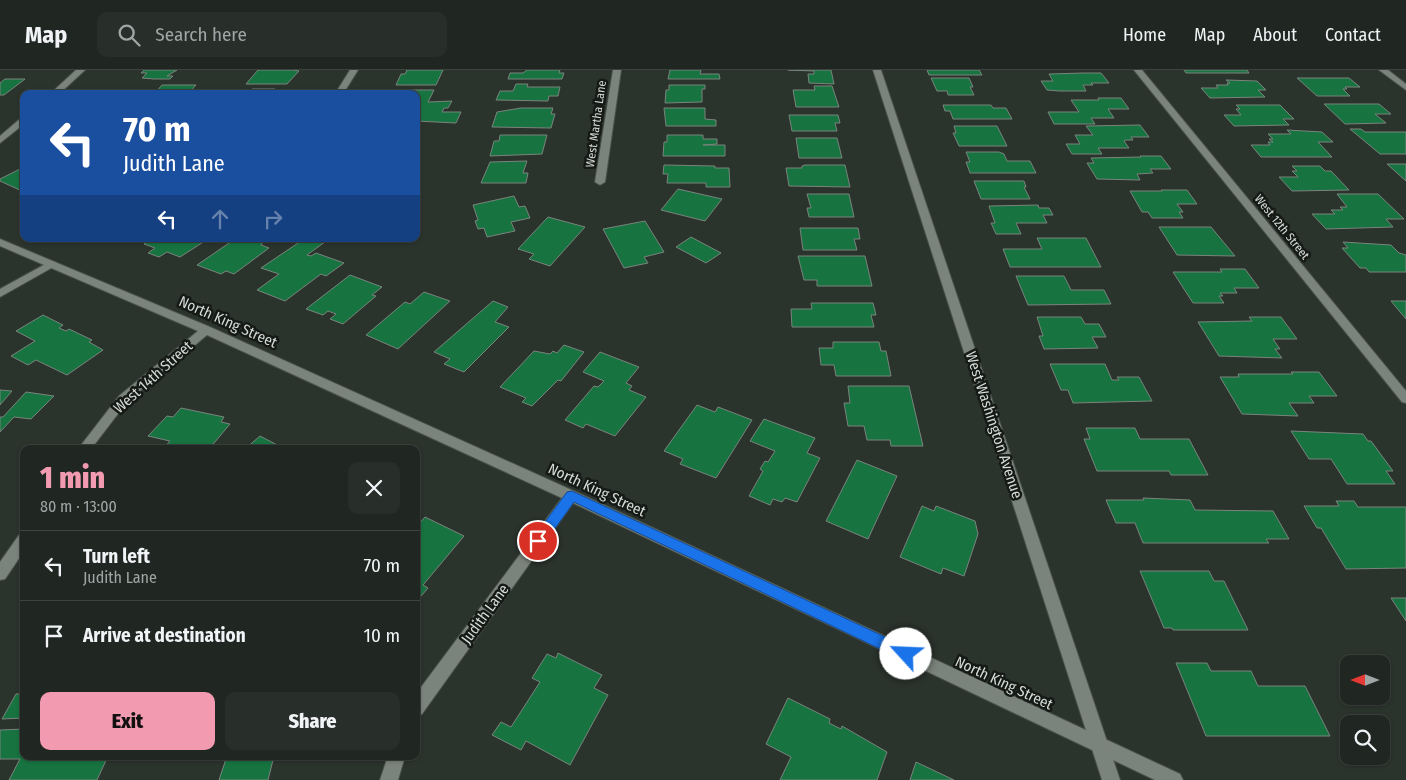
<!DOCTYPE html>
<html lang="en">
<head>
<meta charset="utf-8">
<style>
  :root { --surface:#202622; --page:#282e2a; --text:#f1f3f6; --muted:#a2a5a5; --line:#3d4340; --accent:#f29ab0 }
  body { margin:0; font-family:"Fira Sans Condensed",sans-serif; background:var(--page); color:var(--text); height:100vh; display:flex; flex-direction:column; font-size:19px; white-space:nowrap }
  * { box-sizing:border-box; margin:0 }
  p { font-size:16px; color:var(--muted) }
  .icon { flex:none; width:28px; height:28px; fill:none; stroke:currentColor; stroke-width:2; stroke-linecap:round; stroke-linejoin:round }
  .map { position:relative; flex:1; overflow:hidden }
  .side { position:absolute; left:20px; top:375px; width:400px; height:315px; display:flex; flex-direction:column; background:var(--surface); border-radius:10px; box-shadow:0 1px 4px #0004,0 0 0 1px var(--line) }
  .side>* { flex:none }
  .hud { position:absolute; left:20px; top:20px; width:400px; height:152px; border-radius:10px; box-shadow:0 1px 4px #0004,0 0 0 1px var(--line); background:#1a4fa0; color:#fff; overflow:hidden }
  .needle { width:32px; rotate:270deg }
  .controls { position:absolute; left:1340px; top:585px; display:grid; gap:10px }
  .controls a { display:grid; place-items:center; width:50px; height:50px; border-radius:10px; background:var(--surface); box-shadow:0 1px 4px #0004,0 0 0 1px var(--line); font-size:25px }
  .pin { position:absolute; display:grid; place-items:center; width:42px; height:42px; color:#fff; margin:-21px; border:2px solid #fff; border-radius:50%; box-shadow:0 1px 5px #0007 }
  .me { position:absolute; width:55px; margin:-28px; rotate:295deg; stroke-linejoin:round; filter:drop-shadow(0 0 4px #0008) }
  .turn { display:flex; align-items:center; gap:18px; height:105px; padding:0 20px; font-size:22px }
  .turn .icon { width:65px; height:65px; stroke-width:2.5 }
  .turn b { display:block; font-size:35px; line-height:42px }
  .lanes { display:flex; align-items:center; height:48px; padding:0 20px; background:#0003; justify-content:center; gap:25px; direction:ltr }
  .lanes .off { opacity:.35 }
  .round { display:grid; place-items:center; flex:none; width:52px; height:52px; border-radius:10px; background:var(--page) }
  .summary { display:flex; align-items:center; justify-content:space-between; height:85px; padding:0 20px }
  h1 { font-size:30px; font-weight:800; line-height:38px; color:var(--accent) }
  .cta { display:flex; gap:10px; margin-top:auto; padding:10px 20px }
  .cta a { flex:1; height:58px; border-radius:10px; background:var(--accent); color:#111; font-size:20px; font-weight:800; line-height:58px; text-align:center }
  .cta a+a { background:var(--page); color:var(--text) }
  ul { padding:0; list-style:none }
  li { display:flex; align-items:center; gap:15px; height:70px; padding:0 20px; border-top:1px solid var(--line) }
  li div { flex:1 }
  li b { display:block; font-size:19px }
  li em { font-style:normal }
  header { display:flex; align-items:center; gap:30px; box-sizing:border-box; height:70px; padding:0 25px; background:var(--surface); border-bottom:1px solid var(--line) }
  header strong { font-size:24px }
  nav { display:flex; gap:28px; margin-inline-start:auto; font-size:18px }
  .search { width:350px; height:45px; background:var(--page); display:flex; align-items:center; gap:12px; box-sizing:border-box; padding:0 18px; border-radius:10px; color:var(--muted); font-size:19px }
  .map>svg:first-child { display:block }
  .building { fill:#177340; stroke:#7a847d }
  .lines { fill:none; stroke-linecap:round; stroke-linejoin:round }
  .lane-casing { stroke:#49514b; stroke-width:2 }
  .street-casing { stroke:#49514b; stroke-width:2 }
  .secondary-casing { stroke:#49514b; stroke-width:2 }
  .lane { fill:#7a837c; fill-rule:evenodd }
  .street { fill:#7a837c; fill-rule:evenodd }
  .secondary { fill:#7a837c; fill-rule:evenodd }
  .route { fill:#1a73e8; stroke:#114b97 }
  .labels { text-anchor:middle; stroke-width:5; stroke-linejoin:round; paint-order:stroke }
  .far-street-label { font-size:12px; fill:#d5dbd7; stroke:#161a17 }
  .street-label { font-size:15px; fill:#d5dbd7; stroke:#161a17 }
</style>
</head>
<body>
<header>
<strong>Map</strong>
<div class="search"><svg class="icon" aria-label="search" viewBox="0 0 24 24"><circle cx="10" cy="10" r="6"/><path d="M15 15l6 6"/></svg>Search here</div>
<nav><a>Home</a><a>Map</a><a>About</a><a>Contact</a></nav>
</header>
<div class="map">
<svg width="1406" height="710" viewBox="0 0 1406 710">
  <rect width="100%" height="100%" fill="#2b332d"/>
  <path class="building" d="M144 0H177L167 6H173L170 9H154L142 8 147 3H141Z
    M258 0H293L299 1 287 14H246Z
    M407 0H443L436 15H396L401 4H405Z
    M527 0H560L559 3H564L562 9H508L510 3H523Z
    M670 0H701L700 4H719L720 9H668Z
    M788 0H831L834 14 809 13 808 4H814V1Z
    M927 0H979L982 5H929Z
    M1184 0H1247L1249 3H1186Z
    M1083 3H1101L1109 13H1091L1093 15H1083L1086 21H1059L1047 20 1041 11H1053L1049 4Z
    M931 8H969L973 17H970L974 25H948L947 21H937Z
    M1297 8H1349L1360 17H1345L1347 19H1343L1350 26H1317Z
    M5 9H25L4 25H0V13Z
    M1226 10 1257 11 1266 20H1258L1265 27 1210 28 1201 18H1218L1216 15H1228L1227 13H1230Z
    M516 14H528L527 17H560L558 26H549L548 31 496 30 500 21H513Z
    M162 15H196L188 24H115H154Z
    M669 15H705V19H702V32L665 33 666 20H669Z
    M814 16H832L839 37H796L793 20H815Z
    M252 19H275L271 24H248Z
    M410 20H434L428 32 452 31 448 38H444L442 42H461L456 53 416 51V24H408Z
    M1098 28H1121L1129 39H1108L1114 48H1091L1095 54H1054L1048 42H1079L1071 30H1099Z
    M1324 34H1379L1391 44H1375L1386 53 1345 54Z
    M943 35H991L993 38H1006L1012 49H953L950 41H945Z
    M1236 35H1280L1294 49H1283L1289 55 1234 56 1224 45H1241L1236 39H1240Z
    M521 38H553L551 44H555L551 58 492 57 497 42Z
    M664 38H705V49L716 50V56H666Z
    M789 45H838L840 53H835L837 61H792Z
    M1140 55 1149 67H1131L1133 70H1126L1124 71 1129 78H1098L1102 84H1072L1066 74H1080L1075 65H1093L1086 56Z
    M954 56H997L1007 76H959L953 63H956Z
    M1350 59H1361L1365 62H1406V84H1380Z
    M1287 60 1322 62 1333 72H1318L1332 87H1261L1251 75H1270L1268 72H1273L1269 69H1273L1268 64H1291Z
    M500 65H547L542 84 490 86 494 71H499Z
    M667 65H703V69H717V74L703 75H725V86H663L664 72H667Z
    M796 68H837L842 88H799Z
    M966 82H999L1004 84 1007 91H1030L1036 103H970L966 92H970Z
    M1140 86H1161L1171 99H1150L1153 103 1137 104 1140 110 1097 109 1087 93H1094L1091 88 1141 87Z
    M527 91 523 103H528L526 113H481L490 92Z
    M1387 94H1406V111Z
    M664 95 715 96V98H729L730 117H706V113H667L668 104H663Z
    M805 95H845L850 117 789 116 786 98H802V96Z
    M1292 96H1320L1325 101H1331L1349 120 1292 121 1279 107H1298L1292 101H1297Z
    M24 97V122L0 111V109Z
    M974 111H1024L1026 117H1024L1030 129H981Z
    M678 119 722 129 705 151 661 140Z
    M1161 120H1187L1197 134H1177L1183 142H1179L1183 148H1152L1148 142H1142L1130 121H1162Z
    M807 124H849L854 147H809L807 138H811Z
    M1337 124H1378L1404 149H1386L1393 157 1326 159 1312 144H1335L1331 140H1343L1340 137H1347Z
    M514 126 519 137 525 136 530 148 511 152 515 161 487 167 484 158 478 159 475 151 478 150 473 135Z
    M1038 135 1039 138H1049L1053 145H1043L1047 153H1016L1021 164H996L991 153H995L989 136Z
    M548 147 585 157 550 196 529 189 534 184 518 179Z
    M645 151 664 182 644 187 648 193 624 198 603 159Z
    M1159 157H1211L1235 186 1177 185Z
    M800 158H858L860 169H854L857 180H803Z
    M691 167 721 183 706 193 676 177Z
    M1037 168H1086L1101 197H1010L1003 179H1042Z
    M151 169H208L180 187 167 182 159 187 148 183 155 178 144 174Z
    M235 169H265L261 175 269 178 234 204 226 201 221 204 197 195Z
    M304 169H329L307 185 311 186 316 183 344 193 326 206 321 204 285 231 257 220 279 204 261 198Z
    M1343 172 1391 175 1399 183 1406 185V202H1369L1366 198H1360L1342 178H1348Z
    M798 186H865L872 216H817V210H804Z
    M1220 199H1245L1259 218H1234L1237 223H1220L1223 226H1219L1224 233H1193L1173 202H1222Z
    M350 205 382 217 372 225 376 226 343 254 330 249 336 244 328 241 323 245 306 239Z
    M1016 206H1064L1071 220H1104L1111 234 1028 235Z
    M424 222 450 231 398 279 366 265 405 232 410 234Z
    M493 231 508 237 495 252 509 257 464 302 444 294 450 289 434 282Z
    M1391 231H1406V249Z
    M811 233H873L876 245H871L874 257H792L791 239H812Z
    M43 245 63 255 59 258 66 261 69 259 92 270 89 272 103 280 67 305 36 290 28 295 11 286 35 271 16 261Z
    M1037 247H1081L1085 254H1099L1106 267H1092L1098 278 1044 279 1039 266H1043Z
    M1249 247H1281L1297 269H1273L1280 279H1275L1282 288 1219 286 1198 252 1252 251Z
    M833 272H879L881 281H886L891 306H836L834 295H821L819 278H833Z
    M564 275 584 282 561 311 558 310 532 336 522 332 526 328 500 317 534 281 550 284 553 281 557 283Z
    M600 282 639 297 626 313 632 316 629 320 646 327 615 366 586 354 583 358 565 350 594 316 598 317 604 311 583 302Z
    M1050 294H1105L1112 310H1119L1117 307H1139L1152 331 1073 333 1068 320H1061Z
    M1291 302H1319L1337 326H1309L1314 333H1289L1298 346 1242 344 1220 307H1239L1238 304H1293Z
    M848 316H909L923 376H891L890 370H867L864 356H848L844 333H850Z
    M0 320 12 321 0 335Z
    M26 322 54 326 31 349 14 347 0 362V347H3Z
    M697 335 715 342 718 337 752 350 716 408 680 394 683 389 664 381Z
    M181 338 224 347 221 352 230 354 209 379H163L170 371 148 366 167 346 173 347Z
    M764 349 815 368 807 383 820 388 797 432 785 428 782 432 773 429 770 435 749 426 763 401 760 399 765 391 768 392 775 381 750 371Z
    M1086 358H1135L1140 369H1189L1208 405H1171L1169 401H1097L1084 369H1090Z
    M1291 361 1363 364 1368 371H1371L1393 401H1386L1395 414H1347L1331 389H1309Z
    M260 366 285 379H245Z
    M857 390 897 406 868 469 826 451Z
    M1143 428 1190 430 1195 440 1273 441 1289 469H1266L1269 473H1143L1135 453H1116L1106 430H1144Z
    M1336 431H1354L1358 437H1406V498L1346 499 1321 458H1317L1304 436H1339Z
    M922 436 934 441 936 436 975 451 978 464 964 506 943 498 941 504 900 487Z
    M425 447 464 466 423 515 428 518 416 532V457Z
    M1140 501H1209L1214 511H1224L1248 560H1173L1172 558H1164Z
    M1391 528H1406V551Z
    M558 583 602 605 594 618 608 625 570 695 526 671 521 680 492 665 501 652 511 657 540 612 532 608 547 584 556 588Z
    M1176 593H1207L1211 601H1251L1258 616H1305L1330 666H1206Z
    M16 624H24V648L2 649Z
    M788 628 830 649 829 653 841 659 842 656 887 682 877 710H780L791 687 766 674Z
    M24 659V686H108L97 710H9L20 689H0V660Z
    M227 686H274L268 710H219Z
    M916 692 954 710H910Z"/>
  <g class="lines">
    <defs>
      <path id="lane" d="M51 191 55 192V196L0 227V219Z"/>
      <path id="street" d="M76 0H85L59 24H50Z
        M350 0H358L343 24H335Z
        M613 0H621L605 112 600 115 595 112Z
        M1134 0H1142L1406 321V333L1402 332Z
        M1379 0H1388L1406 14V20Z
        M21 48H24V54L0 73V66Z
        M0 169 210 257 576 422 1180 704 1183 710H1155L573 433 422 644 416 646V624L562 428 207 265 127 332 91 379H78L119 326 198 261 0 176Z
        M24 463V481L5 509 0 510V492L19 465Z
        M388 686H405L398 710H380Z"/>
      <path id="secondary" d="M873 0H881L1120 710H1102Z"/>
    </defs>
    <use href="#lane" class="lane-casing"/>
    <use href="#street" class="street-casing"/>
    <use href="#secondary" class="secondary-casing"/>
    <use href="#lane" class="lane"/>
    <use href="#street" class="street"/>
    <use href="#secondary" class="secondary"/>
  </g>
  <path class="route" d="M572 421 911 579 913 584 911 589 906 591 901 589 574 432 543 475H534L532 471 534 467 567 422Z"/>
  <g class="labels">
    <g class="far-street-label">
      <text transform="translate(596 54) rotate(-82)" y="4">West Martha Lane</text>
      <text transform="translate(1282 157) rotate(51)" y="4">West 12th Street</text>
    </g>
    <g class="street-label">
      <text transform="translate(228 252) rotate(24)" y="5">North King Street</text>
      <text transform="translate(153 307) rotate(-42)" y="5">West 14th Street</text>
      <text transform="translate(994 355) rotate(72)" y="5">West Washington Avenue</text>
      <text transform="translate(597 420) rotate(25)" y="5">North King Street</text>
      <text transform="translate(485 544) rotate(-54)" y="5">Judith Lane</text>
      <text transform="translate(1004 613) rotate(25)" y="5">North King Street</text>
    </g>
  </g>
</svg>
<div class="controls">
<a><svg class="needle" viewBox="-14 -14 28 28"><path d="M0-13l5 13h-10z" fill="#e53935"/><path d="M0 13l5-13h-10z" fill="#a2a5a5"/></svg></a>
<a><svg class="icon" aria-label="search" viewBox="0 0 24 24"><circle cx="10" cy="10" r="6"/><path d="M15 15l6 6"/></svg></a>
</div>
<div class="pin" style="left:538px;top:471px;background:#d93025"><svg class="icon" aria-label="arrive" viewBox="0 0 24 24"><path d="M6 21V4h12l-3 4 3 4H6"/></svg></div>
<svg class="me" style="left:906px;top:584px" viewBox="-20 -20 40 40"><circle r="19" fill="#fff"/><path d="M0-13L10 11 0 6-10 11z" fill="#1a73e8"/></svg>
<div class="hud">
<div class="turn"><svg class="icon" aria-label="left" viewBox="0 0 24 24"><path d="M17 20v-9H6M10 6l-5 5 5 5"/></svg><div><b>70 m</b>Judith Lane</div></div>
<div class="lanes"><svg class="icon" aria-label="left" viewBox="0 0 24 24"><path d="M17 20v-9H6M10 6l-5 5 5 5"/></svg><svg class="icon off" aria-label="ahead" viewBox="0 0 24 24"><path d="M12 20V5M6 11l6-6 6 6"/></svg><svg class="icon off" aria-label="right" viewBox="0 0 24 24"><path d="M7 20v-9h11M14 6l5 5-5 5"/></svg></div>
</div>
<section class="side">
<div class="summary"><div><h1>1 min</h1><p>80 m · 13:00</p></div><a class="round"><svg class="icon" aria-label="close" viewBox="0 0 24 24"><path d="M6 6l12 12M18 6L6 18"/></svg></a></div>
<ul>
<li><svg class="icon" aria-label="left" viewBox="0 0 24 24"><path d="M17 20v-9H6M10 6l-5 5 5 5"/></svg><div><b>Turn left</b><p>Judith Lane</p></div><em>70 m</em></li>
<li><svg class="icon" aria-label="arrive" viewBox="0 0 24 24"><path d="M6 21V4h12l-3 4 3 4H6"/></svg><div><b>Arrive at destination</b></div><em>10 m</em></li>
</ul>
<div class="cta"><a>Exit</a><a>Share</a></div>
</section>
</div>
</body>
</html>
